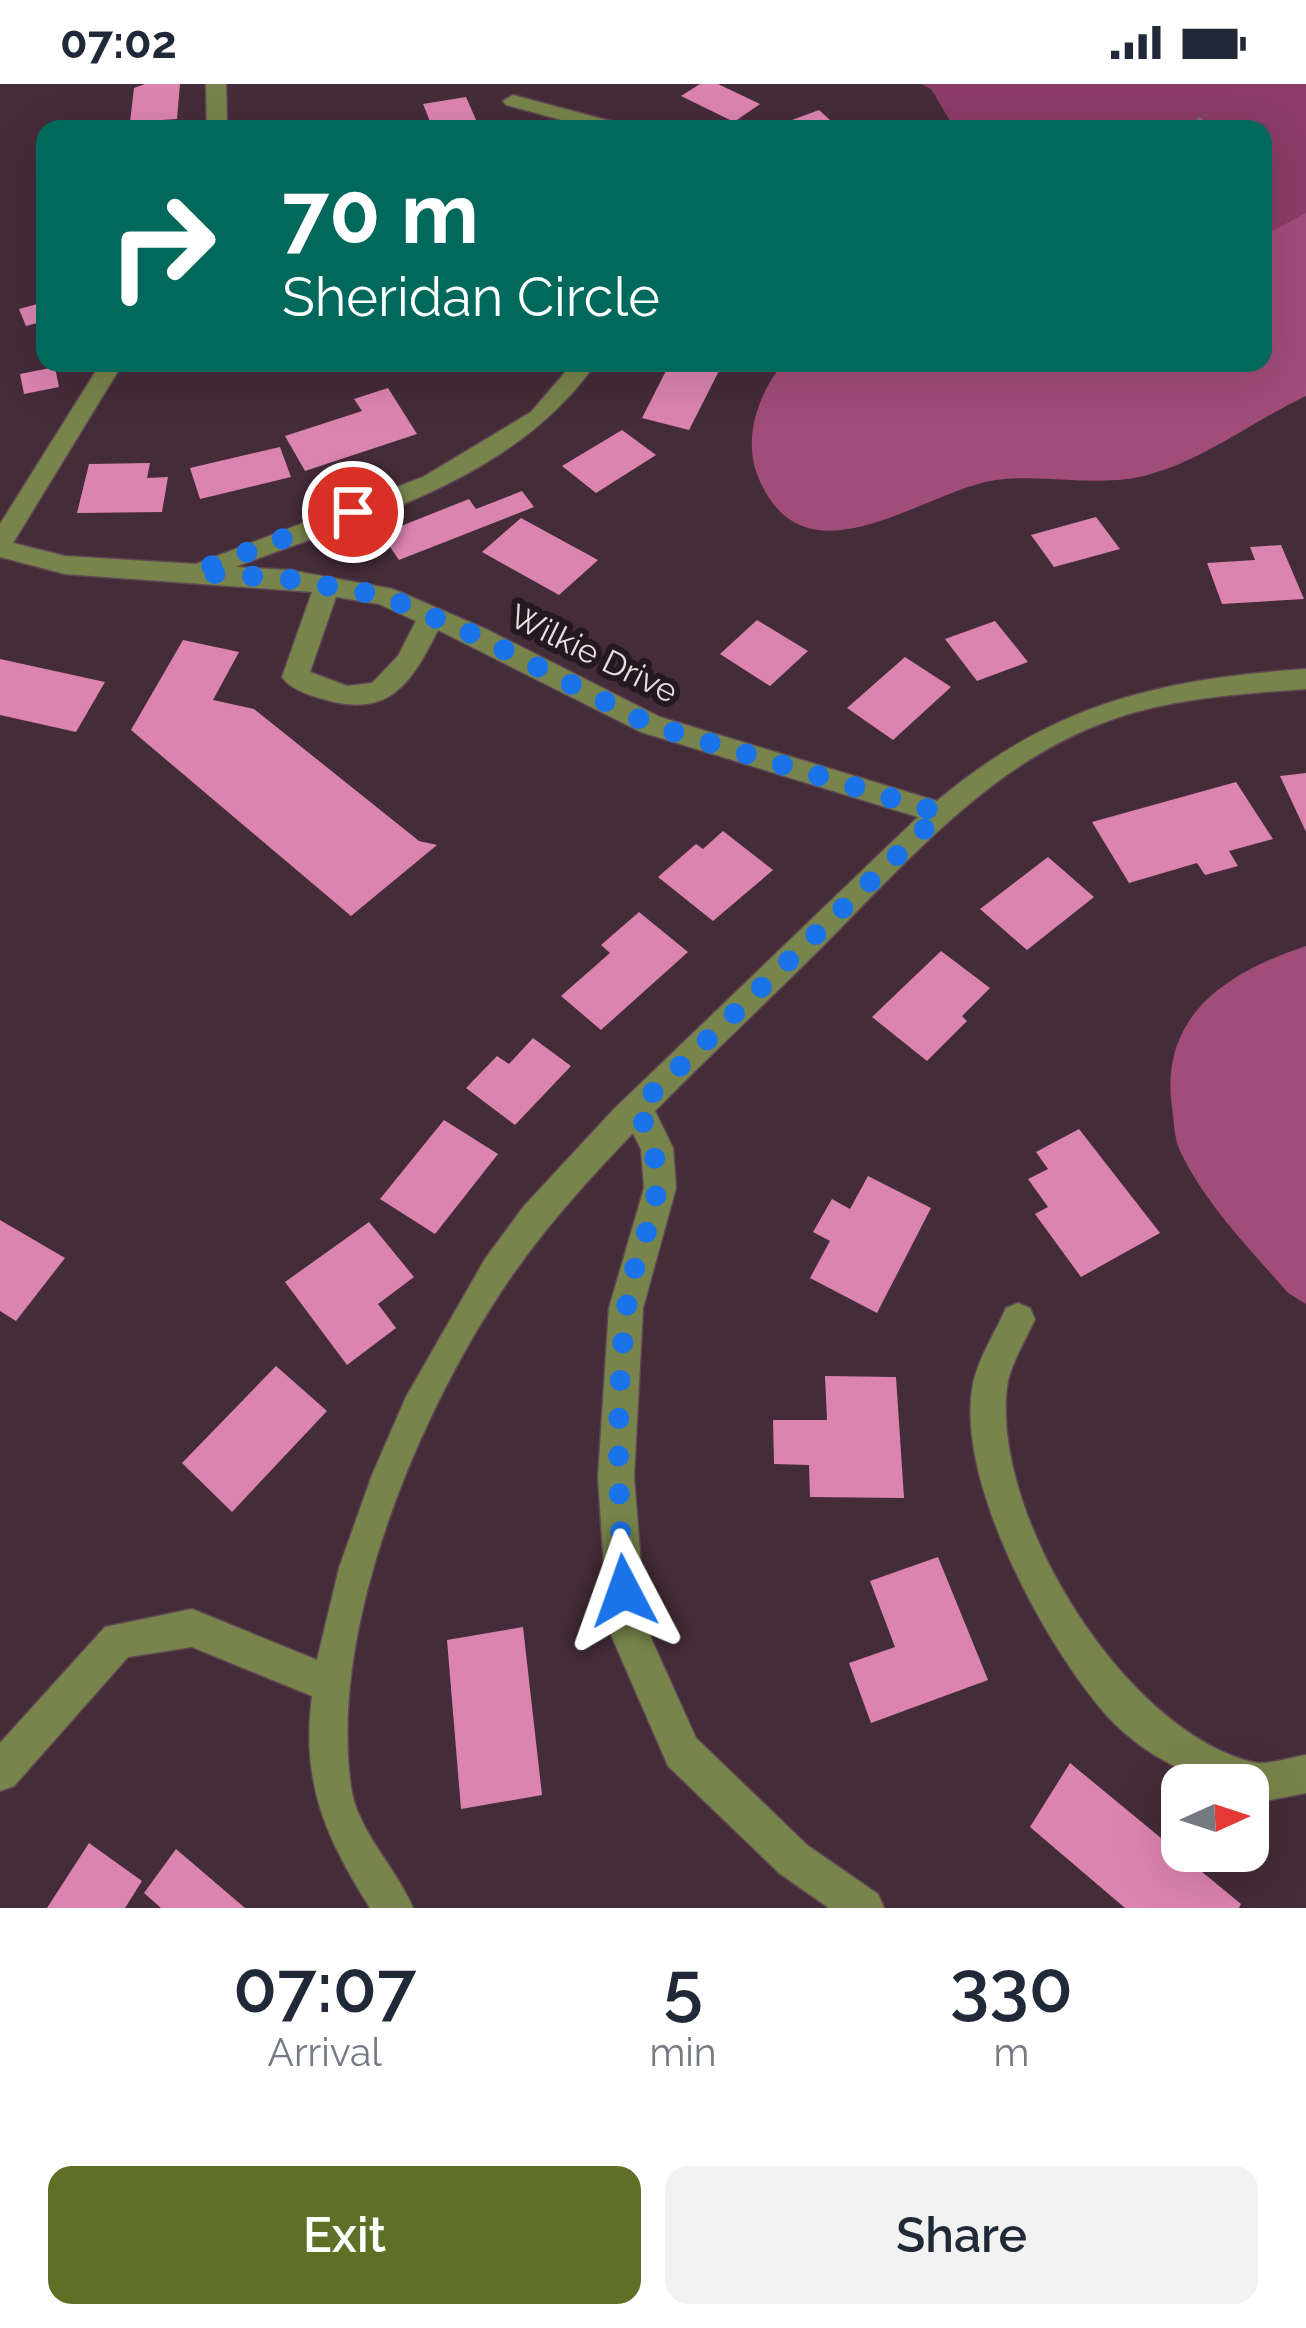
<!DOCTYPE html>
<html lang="en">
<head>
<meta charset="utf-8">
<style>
  :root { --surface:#fff; --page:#f2f2f3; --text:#1f2937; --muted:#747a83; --accent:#5e7026 }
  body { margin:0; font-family:Raleway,sans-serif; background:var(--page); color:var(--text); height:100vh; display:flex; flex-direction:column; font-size:45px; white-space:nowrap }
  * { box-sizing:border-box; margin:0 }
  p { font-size:39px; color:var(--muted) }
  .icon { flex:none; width:66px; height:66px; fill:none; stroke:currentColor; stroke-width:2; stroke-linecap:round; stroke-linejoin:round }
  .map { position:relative; height:1824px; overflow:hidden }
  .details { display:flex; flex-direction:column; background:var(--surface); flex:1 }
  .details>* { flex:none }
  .banner { position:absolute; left:36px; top:36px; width:1236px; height:252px; border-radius:24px; box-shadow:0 12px 48px #0002; background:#00695c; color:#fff; overflow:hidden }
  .needle { width:78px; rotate:87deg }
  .tools { position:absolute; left:1161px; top:1680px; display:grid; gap:24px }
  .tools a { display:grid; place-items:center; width:108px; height:108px; border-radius:24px; background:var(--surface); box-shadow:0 12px 48px #0002; font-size:60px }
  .pin { position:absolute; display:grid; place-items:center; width:102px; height:102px; color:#fff; margin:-51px; border:6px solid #fff; border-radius:50%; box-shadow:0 3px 12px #0007 }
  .me { position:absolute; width:132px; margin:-66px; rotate:356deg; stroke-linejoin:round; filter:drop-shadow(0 0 9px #0008) }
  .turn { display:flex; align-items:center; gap:42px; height:252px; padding:0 48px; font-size:54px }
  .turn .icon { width:156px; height:156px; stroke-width:2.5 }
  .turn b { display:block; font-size:84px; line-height:102px }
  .eta { display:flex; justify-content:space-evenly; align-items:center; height:204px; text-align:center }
  .eta b { font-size:72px; font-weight:600; line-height:84px }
  .action { display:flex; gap:24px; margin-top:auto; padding:24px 48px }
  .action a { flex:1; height:138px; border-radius:24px; background:var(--accent); color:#fff; font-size:48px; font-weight:600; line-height:138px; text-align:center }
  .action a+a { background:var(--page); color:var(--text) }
  .status { display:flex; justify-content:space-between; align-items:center; height:84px; padding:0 60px; background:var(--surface); direction:ltr }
  .status svg { height:33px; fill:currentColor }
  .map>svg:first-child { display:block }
  .green { fill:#8b3d67 }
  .forest { fill:#a04d79 }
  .building { fill:#dc84b0 }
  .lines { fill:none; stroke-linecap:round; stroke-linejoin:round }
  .minor-casing { stroke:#5f4853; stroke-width:3 }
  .path { stroke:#7e6973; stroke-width:6; stroke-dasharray:4.5 4.5; stroke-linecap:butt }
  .minor { fill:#78844b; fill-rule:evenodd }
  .route { stroke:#1a73e8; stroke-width:21; stroke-dasharray:0 37.8 }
  .labels { text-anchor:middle; stroke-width:12; stroke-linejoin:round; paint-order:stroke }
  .street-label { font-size:33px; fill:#ebdbe2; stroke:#24191e }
</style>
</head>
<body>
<div class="status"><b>07:02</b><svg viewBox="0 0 49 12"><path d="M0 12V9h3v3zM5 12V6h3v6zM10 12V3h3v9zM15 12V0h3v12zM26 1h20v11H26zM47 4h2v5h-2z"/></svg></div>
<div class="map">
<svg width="1306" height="1824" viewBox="0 0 1306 1824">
  <rect width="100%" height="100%" fill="#442c38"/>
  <path class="green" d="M921 0H1306V233L1263 244V45H955L931 5Z"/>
  <path class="forest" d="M1306 129V312C1255 336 1205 375 1151 390 1102 405 1046 389 996 396 922 407 802 508 757 390 743 352 759 309 783 279H1263V152Z
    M1306 862V1220L1288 1209C1250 1165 1207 1122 1181 1069 1174 1055 1174 1038 1172 1023 1159 932 1227 888 1306 862Z"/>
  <path class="building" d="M145 0H180L177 35 130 38 134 4Z
    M700 0H718L760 20 734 38 681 12Z
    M466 13 480 45H433L423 20Z
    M819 26 840 45H791L784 39Z
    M45 218V237L26 242 19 225Z
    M670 279H723L689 346 642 334Z
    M55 283 59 303 24 310 20 290Z
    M388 304 417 350 305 387 285 352 362 327 354 315Z
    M622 346 656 371 596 409 562 382Z
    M280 363 291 393 200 415 190 384Z
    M150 379 147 394 168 393 162 428 77 429 89 380Z
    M522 407 534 423 399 476 381 450 469 415 476 425Z
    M1096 433 1120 465 1054 483 1031 451Z
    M521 434 598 476 559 511 482 468Z
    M1281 461 1304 515 1222 520 1207 479 1255 476 1250 463Z
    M757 536 808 567 770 602 720 570Z
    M995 537 1028 578 977 597 945 555Z
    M183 556 239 568 213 616 254 625 419 757 437 761 351 832 131 646Z
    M905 573 951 603 893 656 847 624Z
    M0 575 105 598 76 648 0 631Z
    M1306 689V748L1280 692Z
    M1236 698 1273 755 1229 767 1238 782 1205 791 1197 779 1129 799 1092 738Z
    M723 747 773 786 713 837 658 793 696 760 703 765Z
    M1048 773 1094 813 1027 866 980 825Z
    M639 828 688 868 601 946 561 912 610 869 601 861Z
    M941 867 990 904 962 932 967 937 927 977 872 933Z
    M533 954 571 982 515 1041 466 1004 497 972 509 980Z
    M444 1036 498 1070 435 1150 380 1115Z
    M1079 1045 1160 1149 1081 1193 1035 1130 1048 1123 1028 1095 1048 1085 1036 1068Z
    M868 1092 931 1124 877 1229 810 1194 830 1157 813 1148 832 1115 850 1125Z
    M0 1136 65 1174 16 1237 0 1227Z
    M369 1138 414 1193 378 1220 396 1244 347 1281 285 1198Z
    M276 1282 327 1327 232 1428 182 1379Z
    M825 1292 896 1293 904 1414 810 1413 809 1381 774 1380 773 1336H827Z
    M938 1473 988 1596 871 1639 849 1579 895 1563 870 1497Z
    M523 1543 542 1711 461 1725 447 1556Z
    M1070 1679 1241 1820 1239 1824H1125L1030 1743Z
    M89 1759 142 1797 125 1824H47Z
    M176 1765 245 1824H161L144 1809Z"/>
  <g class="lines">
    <defs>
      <path id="minor" d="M206 0H226L227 45H207Z
        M513 11 625 41 628 45H595L506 21 503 17Z
        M101 279H123L13 459 65 472 196 480 423 393 531 328 573 279H596C514 397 364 434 235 483L289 486 393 505 488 546 660 633 937 717C1052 620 1159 595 1306 585V605C1240 610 1171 614 1108 637 993 678 908 776 824 861 768 917 710 971 655 1027L673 1064 676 1104 643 1224 634 1393 646 1543 696 1654 807 1761 878 1810 884 1824H829L779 1789 668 1682 608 1544 598 1393 609 1224 644 1104 641 1065 633 1049C589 1095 546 1142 509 1196 420 1326 328 1542 351 1703 357 1747 396 1783 413 1824H370C325 1752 301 1699 312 1612L192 1563 128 1573 14 1702 0 1707V1659L105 1543 192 1525 317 1576 339 1484 372 1391 406 1313 485 1175 524 1122 614 1025 918 733 641 648 438 546C411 600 389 635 323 615 308 611 290 605 282 593L312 508 65 490 0 473V440ZM336 513 379 520 416 537 398 572 372 599 347 602 310 588Z
        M1018 1219 1030 1224 1035 1235C1026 1255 1010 1281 1007 1303 991 1431 1124 1646 1252 1678 1267 1682 1291 1673 1306 1671V1709L1254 1719 1248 1716V1701C1199 1701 1144 1671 1110 1635 1047 1566 954 1396 973 1300 978 1275 996 1247 1006 1224Z"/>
    </defs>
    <use href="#minor" class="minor-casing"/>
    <path class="path" d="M1193 45 1205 31"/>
    <use href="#minor" class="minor"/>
  </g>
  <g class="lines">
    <path class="route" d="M353 428 195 488 289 495 384 512 479 553 651 641 941 729 637 1024C683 1119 636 1139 626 1228 615 1321 618 1414 624 1507"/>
  </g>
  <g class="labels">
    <g class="street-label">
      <text transform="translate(594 569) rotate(26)" y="12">Wilkie Drive</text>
    </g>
  </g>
</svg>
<div class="tools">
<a><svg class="needle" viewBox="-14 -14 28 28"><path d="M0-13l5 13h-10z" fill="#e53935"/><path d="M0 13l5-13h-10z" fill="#747a83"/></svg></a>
</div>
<div class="pin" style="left:353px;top:428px;background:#d93025"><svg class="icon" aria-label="arrive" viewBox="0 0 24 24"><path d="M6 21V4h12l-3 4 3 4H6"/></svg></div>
<svg class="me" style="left:624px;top:1507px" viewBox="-20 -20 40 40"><path d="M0-17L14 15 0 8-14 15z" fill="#1a73e8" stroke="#fff" stroke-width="4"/></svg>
<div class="banner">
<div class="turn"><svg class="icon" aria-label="right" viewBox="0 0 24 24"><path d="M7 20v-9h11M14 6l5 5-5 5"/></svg><div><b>70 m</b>Sheridan Circle</div></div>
</div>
</div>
<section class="details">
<div class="eta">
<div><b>07:07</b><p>Arrival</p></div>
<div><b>5</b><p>min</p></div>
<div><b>330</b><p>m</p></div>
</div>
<div class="action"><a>Exit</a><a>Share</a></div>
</section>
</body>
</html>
